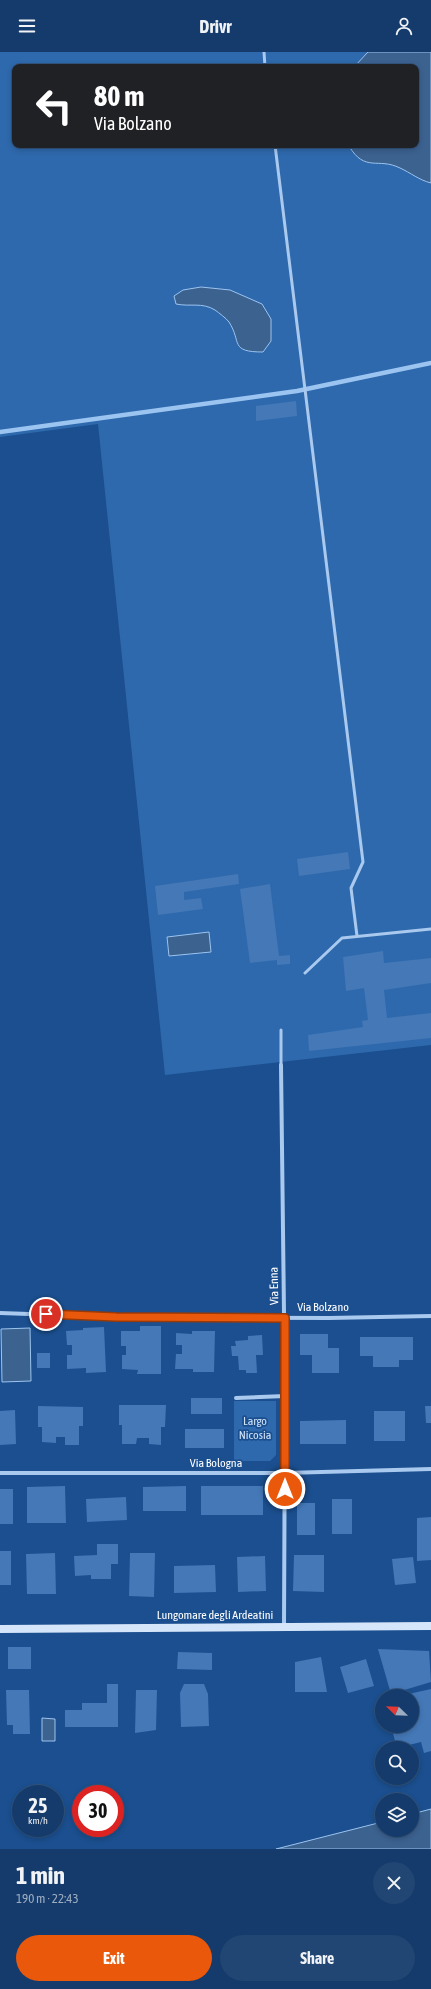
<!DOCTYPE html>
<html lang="en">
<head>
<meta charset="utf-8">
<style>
  :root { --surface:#143b6b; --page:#214673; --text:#f1f3f6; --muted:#9dadc1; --line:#33557e; --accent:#ea580c }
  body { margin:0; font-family:"Asap Condensed",sans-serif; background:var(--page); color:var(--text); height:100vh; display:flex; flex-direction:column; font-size:15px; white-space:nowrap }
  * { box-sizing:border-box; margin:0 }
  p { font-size:13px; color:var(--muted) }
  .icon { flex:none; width:22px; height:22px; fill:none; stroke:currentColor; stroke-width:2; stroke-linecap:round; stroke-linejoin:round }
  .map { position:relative; height:1797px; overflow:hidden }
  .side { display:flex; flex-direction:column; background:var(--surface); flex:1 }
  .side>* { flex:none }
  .hud { position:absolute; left:12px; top:12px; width:407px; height:84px; border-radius:8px; box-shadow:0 2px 6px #0003,0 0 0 1px var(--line); background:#202124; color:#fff; overflow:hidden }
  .needle { width:26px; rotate:293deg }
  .controls { position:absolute; left:375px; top:1637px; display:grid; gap:8px }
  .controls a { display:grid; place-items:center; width:44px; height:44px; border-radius:50%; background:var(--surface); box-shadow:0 2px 6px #0003,0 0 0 1px var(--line); font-size:20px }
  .speed { position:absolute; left:12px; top:1733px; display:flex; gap:8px; font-size:20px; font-weight:700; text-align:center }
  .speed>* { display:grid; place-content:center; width:52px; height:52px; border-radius:50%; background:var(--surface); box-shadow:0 2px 6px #0003,0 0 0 1px var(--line); line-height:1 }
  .speed small { font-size:10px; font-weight:400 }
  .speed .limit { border:6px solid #d22; background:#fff; color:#111 }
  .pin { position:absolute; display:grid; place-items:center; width:34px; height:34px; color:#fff; margin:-17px; border:2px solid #fff; border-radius:50%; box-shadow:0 1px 4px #0007 }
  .me { position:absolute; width:44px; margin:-22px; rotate:0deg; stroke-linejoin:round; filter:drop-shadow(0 0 3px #0008) }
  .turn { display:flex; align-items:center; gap:14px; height:84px; padding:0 16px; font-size:18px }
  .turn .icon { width:52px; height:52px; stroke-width:2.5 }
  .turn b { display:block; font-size:28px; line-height:34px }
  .round { display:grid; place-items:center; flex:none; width:42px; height:42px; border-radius:21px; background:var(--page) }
  .headline { display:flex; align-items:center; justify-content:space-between; height:68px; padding:0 16px }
  h1 { font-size:24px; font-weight:700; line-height:30px }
  .cta { display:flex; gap:8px; margin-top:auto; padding:8px 16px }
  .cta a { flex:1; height:46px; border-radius:24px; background:var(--accent); color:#fff; font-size:16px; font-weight:700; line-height:46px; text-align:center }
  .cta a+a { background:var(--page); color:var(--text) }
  header { display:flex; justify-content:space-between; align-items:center; height:52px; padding:0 16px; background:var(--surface); font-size:18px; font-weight:700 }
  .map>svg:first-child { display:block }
  .green { fill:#2e69ad; fill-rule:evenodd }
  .water { fill:#3c6290; stroke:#9cc4f0 }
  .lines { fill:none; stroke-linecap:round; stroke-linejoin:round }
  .stream { stroke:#9cc4f0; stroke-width:4.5 }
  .building { fill:#4478b7 }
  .service { stroke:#a9c9ee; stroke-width:3 }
  .minor { stroke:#a9c9ee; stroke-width:4 }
  .secondary { stroke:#d6e6fa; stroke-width:8 }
  .route-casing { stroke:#983908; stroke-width:10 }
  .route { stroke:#ea580c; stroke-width:7 }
  .labels { text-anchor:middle; stroke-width:3.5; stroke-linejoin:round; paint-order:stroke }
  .street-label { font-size:12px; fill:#fff; stroke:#1b4f8f }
  .park-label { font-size:12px; fill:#cfe3fa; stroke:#1b4f8f }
</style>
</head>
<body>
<header><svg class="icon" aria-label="menu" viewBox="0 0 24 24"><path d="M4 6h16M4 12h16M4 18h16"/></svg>Drivr<svg class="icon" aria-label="person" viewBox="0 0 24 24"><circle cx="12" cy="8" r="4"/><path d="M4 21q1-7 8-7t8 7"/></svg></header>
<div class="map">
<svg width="431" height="1797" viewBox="0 0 431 1797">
  <rect width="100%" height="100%" fill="#1b4f8f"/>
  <path class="green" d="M0 0H431V993L165 1023 98 372 0 385ZM15 15H416V93H15Z
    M234 1349H276V1403L270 1409H234Z"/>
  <path class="water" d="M368 0H431V131C419 128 411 121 400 116 378 105 365 121 349 94L416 93V15H354Z
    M201 235 230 238 262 252 271 267V289L263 300C229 300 242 290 229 270 226 266 219 261 215 258 202 250 190 255 176 252L174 244 183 238Z
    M209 880 211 900 169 904 167 885Z
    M30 1276 31 1329 2 1330 1 1277Z
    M42 1666 55 1667V1689H42Z
    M431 1757V1797H276L382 1770V1778H412V1762Z"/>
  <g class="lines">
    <path class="stream" d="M0 380 297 339 431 311"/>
  </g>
  <path class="building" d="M296 349 297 364 256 369V354Z
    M348 800 350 817 299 824 297 807Z
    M238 822 239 832 184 840V848L201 846 203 857 158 863 155 834Z
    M270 832 279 904 290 903V912L277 913V908L250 911 240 837Z
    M383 899 384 911 431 906V931L384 938 387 966 431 961V986L309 999 308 983 363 975 362 969 368 968 364 936 346 939 343 905Z
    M140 1274H161V1322H137L138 1318 122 1317V1303H126V1294H121V1279H140Z
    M104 1275 106 1320 86 1321V1316L67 1317V1303H72V1293H67L66 1279 83 1278V1276Z
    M192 1279H215L214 1320H193V1317H175L176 1302H182V1293H176V1281L192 1282Z
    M300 1282H328V1296H339V1321H312V1303H300Z
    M262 1283 263 1303H256L257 1321H246V1318H239L238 1304H232L231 1294H236L235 1289 248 1288V1284Z
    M360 1285H413V1308H399V1315H373V1304H360Z
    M37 1301H50V1316H37Z
    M191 1346H222V1362H191Z
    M119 1353H166L165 1375H161V1393L149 1392V1386H137L136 1392H122V1373H119Z
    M38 1354 83 1355V1374H79V1393H65V1385H56V1391L42 1390V1375H38Z
    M425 1354H431V1371H426Z
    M15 1358 16 1392 0 1393V1359Z
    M374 1359H405V1389H374Z
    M346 1368V1392H300V1369Z
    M185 1377H224V1396H185Z
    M65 1434 66 1471H27V1435Z
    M186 1434V1459H143V1435Z
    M201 1434H263V1463H201Z
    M0 1437H13V1472H0Z
    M126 1445 127 1468 87 1470 86 1447Z
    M332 1447H352V1482H332Z
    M297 1451H315V1483H297Z
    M431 1465V1508L417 1509V1466Z
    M97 1492H118V1512H111V1527H91V1523L75 1524 74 1504 97 1503Z
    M0 1499H11V1533H0Z
    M55 1501 56 1542H27L26 1502Z
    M130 1501H155L154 1545 129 1544Z
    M294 1503H324V1540L293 1539Z
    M265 1504 266 1539 238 1540 237 1505Z
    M413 1505 416 1531 395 1533 392 1507Z
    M215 1513 216 1540 174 1541V1514Z
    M8 1595H31V1617H8Z
    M378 1597 429 1599 431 1630 391 1642Z
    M178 1600 212 1601V1618L177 1617Z
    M321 1605 327 1640H295V1610Z
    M366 1607 374 1634 348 1641 340 1615Z
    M107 1632H118V1675H65V1658H82V1651H107Z
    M184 1632H204L208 1642 209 1674 181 1675 180 1641Z
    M431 1637V1699L424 1701 421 1690 397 1696 391 1674H412V1644L404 1643Z
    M6 1638H29L30 1682H13V1673H7Z
    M136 1638H157L156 1678 135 1681Z"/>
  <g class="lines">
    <path class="service" d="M264 0 265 15
      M275 93 363 810 351 836 357 884
      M305 921 342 886 431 877
      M281 978V1013"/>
    <path class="minor" d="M281 1013 285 1344 284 1575
      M0 1261 116 1265 329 1266 431 1264
      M236 1346 285 1344
      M0 1421H285L431 1417"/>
    <path class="secondary" d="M0 1577 431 1574"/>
  </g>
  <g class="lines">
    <defs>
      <path id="route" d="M46 1262 116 1265 285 1266V1437"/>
    </defs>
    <use href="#route" class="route-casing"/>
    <use href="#route" class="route"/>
  </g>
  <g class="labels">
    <g class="street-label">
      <text transform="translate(274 1234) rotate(-91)" y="4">Via Enna</text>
      <text x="323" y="1259">Via Bolzano</text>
      <text x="216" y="1415">Via Bologna</text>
      <text x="215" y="1567">Lungomare degli Ardeatini</text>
    </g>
    <g class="park-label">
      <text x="255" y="1373">Largo<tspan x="255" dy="14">Nicosia</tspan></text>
    </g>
  </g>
</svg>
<div class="controls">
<a><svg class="needle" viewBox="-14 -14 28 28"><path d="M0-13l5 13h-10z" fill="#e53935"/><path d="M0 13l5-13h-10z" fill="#9dadc1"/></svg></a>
<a><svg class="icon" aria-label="search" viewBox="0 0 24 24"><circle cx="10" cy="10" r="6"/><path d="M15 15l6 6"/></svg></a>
<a><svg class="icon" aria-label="layers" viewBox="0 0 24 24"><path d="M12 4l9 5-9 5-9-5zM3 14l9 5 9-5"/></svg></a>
</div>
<div class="speed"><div>25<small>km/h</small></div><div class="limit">30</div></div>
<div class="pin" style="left:46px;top:1262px;background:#d93025"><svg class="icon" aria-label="arrive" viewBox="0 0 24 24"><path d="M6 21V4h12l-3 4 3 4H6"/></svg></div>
<svg class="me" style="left:285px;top:1437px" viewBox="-20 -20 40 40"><circle r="17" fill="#ea580c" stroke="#fff" stroke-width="3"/><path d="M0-11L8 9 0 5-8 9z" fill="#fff"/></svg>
<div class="hud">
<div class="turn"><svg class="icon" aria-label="left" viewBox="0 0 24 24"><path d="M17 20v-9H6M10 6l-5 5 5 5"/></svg><div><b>80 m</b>Via Bolzano</div></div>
</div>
</div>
<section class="side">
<div class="headline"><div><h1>1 min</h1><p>190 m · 22:43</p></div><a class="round"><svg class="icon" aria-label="close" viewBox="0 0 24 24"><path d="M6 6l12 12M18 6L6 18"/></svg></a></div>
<div class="cta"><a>Exit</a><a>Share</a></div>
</section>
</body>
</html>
